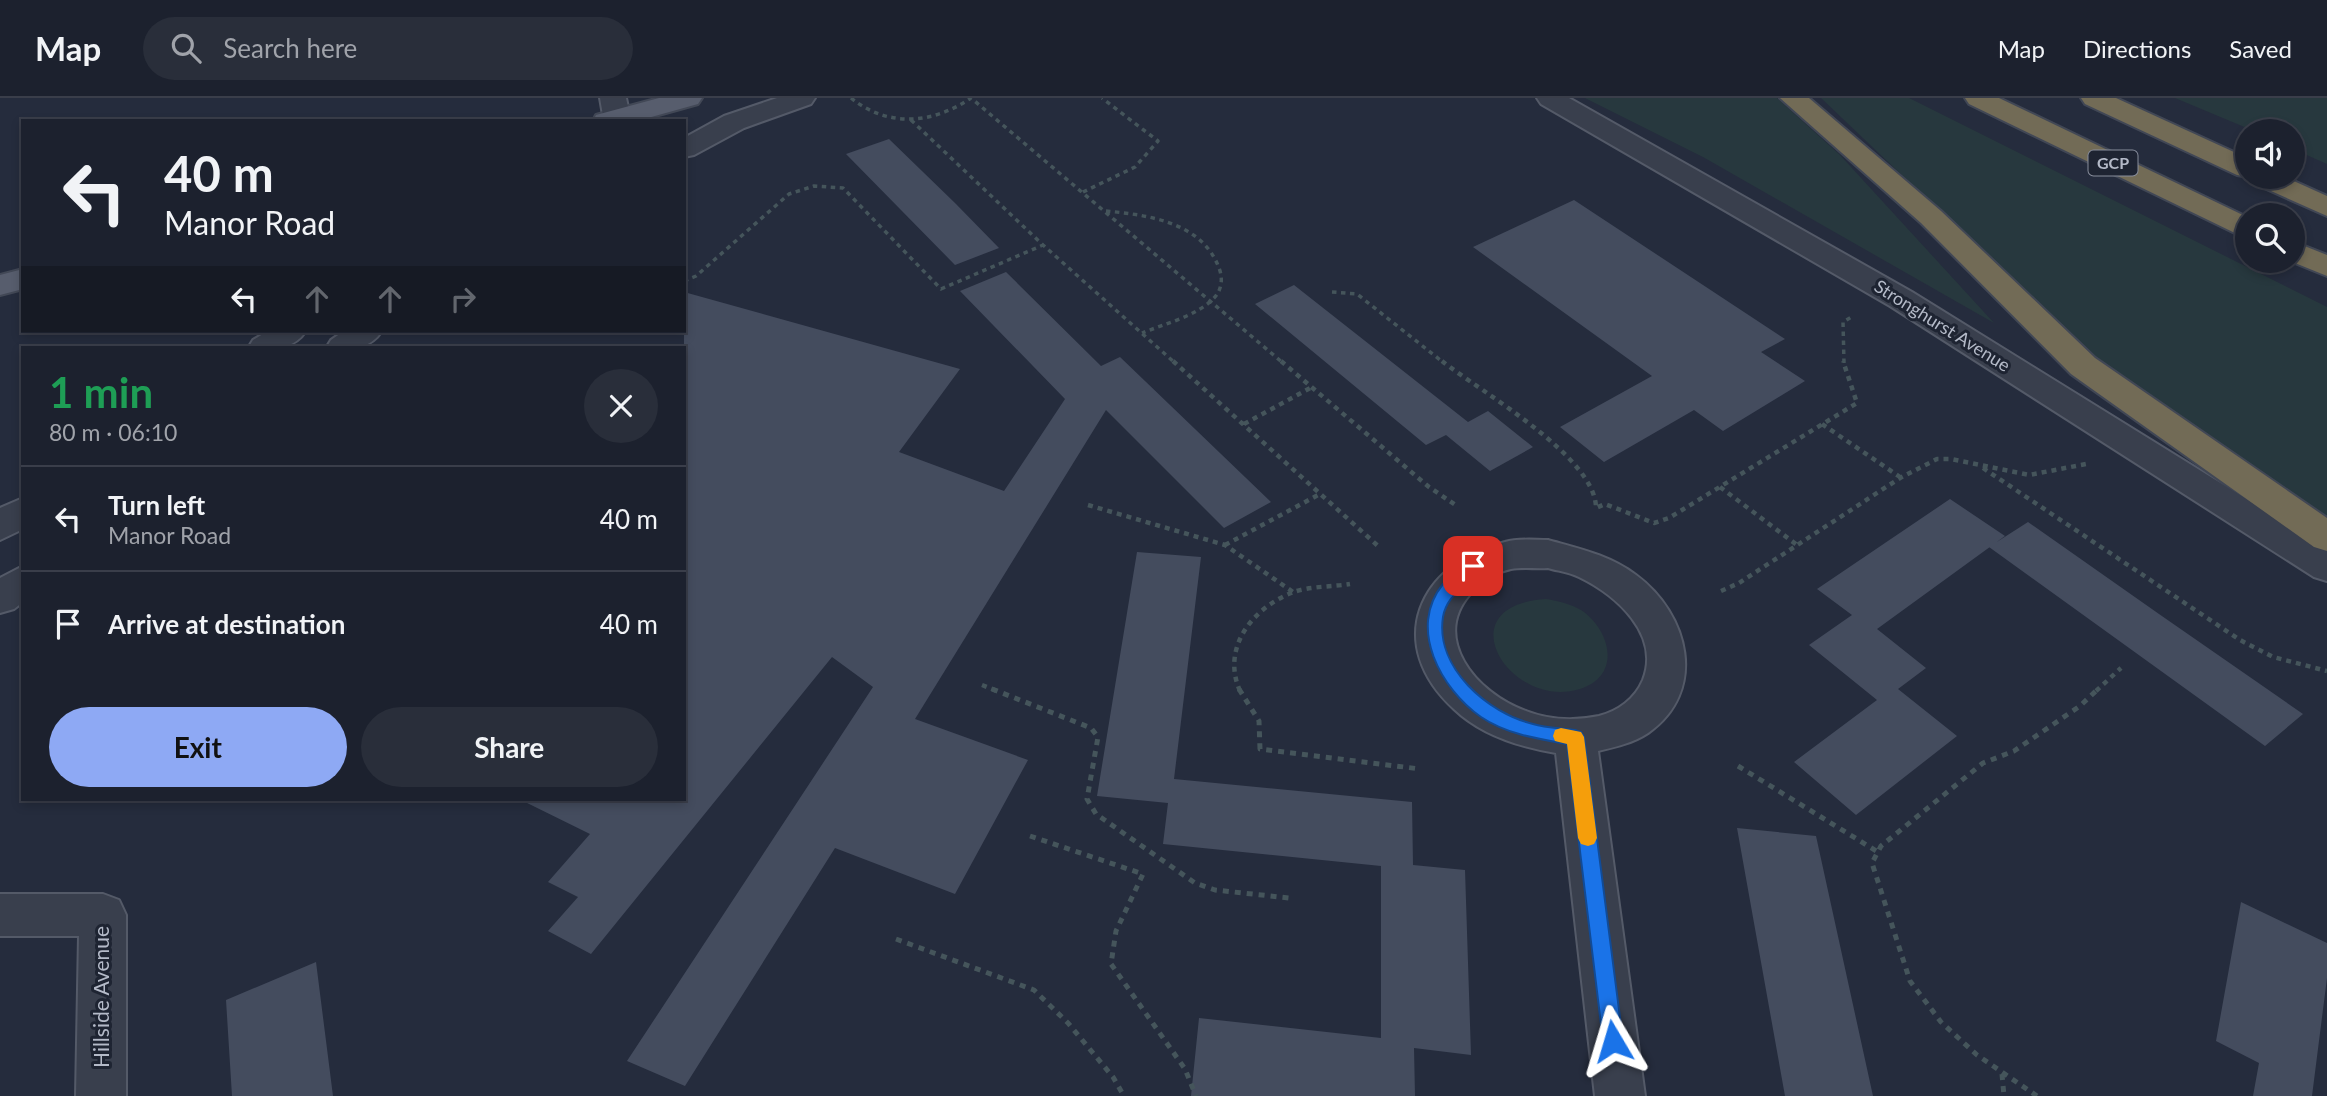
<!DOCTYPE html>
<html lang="en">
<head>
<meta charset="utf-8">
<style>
  :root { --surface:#1c212e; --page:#292e3a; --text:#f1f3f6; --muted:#a0a3aa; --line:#3a3e4a; --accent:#8ea9f4 }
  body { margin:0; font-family:Lato,sans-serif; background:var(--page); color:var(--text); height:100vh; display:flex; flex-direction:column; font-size:26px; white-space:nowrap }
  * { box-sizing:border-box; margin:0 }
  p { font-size:23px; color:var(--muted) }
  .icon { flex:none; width:38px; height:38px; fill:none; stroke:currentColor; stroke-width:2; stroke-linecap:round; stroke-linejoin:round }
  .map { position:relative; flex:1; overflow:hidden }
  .drawer { position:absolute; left:21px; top:248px; width:665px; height:455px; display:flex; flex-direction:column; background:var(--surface); border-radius:0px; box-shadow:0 4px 10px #0003,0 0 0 2px var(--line) }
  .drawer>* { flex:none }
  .top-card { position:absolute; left:21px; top:21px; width:665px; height:214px; border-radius:0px; box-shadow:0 4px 10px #0003,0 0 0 2px var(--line); background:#1c212e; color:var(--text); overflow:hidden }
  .tools { position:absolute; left:2235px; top:21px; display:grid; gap:14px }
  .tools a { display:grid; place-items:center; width:70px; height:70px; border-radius:50%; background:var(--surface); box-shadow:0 4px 10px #0003,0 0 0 2px var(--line); font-size:35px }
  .pin { position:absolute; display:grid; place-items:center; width:60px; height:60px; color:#fff; margin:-30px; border-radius:14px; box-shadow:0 4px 10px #0006 }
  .me { position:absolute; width:77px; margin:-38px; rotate:353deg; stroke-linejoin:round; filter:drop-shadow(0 0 5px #0008) }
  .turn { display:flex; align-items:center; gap:24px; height:147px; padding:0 28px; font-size:32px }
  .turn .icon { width:91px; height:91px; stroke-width:2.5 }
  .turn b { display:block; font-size:49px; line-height:60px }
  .lanes { display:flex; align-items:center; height:66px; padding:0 28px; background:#0003; justify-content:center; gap:35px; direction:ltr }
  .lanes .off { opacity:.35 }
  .round { display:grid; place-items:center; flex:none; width:74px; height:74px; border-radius:37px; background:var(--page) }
  .headline { display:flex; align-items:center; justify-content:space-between; height:119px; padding:0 28px }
  h1 { font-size:42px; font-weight:700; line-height:52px; color:#1e9e55 }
  .cta { display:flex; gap:14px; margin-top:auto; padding:14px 28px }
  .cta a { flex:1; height:80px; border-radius:42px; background:var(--accent); color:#111; font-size:28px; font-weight:700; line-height:80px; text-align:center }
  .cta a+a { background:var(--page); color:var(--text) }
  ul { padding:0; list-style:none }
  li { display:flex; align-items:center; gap:21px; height:105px; padding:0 28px; border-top:2px solid var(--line) }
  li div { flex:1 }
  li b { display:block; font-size:26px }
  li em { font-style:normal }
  header { display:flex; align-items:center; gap:42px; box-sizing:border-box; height:98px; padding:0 35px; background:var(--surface); border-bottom:2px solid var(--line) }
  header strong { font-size:33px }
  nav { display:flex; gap:38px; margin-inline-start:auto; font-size:24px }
  .search { width:490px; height:63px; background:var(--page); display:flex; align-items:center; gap:18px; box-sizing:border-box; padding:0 24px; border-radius:38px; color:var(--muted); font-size:26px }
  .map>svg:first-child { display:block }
  .green { fill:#27383e }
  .building { fill:#444c5e }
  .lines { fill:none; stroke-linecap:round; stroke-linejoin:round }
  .minor-casing { stroke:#545a68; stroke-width:4 }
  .major-casing { stroke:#424856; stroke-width:4 }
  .highway-casing { stroke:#414755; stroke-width:4 }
  .path-far2 { stroke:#45555b; stroke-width:3.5; stroke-dasharray:4.5 4.5; stroke-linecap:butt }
  .path-far1 { stroke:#45555b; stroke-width:4.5; stroke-dasharray:5 5; stroke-linecap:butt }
  .path { stroke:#45555b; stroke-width:5; stroke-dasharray:6 6; stroke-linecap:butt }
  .minor { fill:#393f4d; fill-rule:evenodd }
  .major { fill:#575d6d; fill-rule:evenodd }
  .highway { fill:#726b56; fill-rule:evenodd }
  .route { fill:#1a73e8; stroke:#114b97; stroke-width:2 }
  .slow { fill:#f59e0b }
  .labels { text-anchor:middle; stroke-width:6; stroke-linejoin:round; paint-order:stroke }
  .shield { fill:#1e2432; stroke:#878d9b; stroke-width:2 }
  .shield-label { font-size:16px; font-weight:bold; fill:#b4bac8 }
  .street-label { font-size:18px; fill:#b4bac8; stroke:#1e2432 }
  .near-street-label { font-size:21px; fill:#b4bac8; stroke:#1e2432 }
</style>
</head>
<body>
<header>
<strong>Map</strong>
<div class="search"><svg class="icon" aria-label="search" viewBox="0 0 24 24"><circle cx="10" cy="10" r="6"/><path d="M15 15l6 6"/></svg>Search here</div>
<nav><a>Map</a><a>Directions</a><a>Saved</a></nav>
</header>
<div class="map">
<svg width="2327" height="998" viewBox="0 0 2327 998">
  <rect width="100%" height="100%" fill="#252c3d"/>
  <path class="green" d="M1585 0H1777L1840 57 1994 225 1703 59Z
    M1821 0H1909L2327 209V421L2124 289Z
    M2175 0H2327V66L2293 51 2292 33H2254Z
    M1546 501C1558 503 1571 506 1581 512 1611 532 1622 578 1580 591 1510 613 1444 507 1546 501Z"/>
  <path class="building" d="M889 41 956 106 999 150 955 167 846 56Z
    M1574 102 1785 241 1761 254 1805 283 1723 333 1694 312 1604 364 1560 329 1652 278 1473 149Z
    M1006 174 1101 268 1120 259 1271 404 1224 430 1106 312 915 621 1028 662 955 796 835 750 685 988 627 963 873 589 832 559 591 856 548 833 578 799 548 784 590 736 521 702H684V194L960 271 899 354 1004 393 1065 301 960 193Z
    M1294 187 1468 324 1488 313 1533 349 1490 373 1446 337 1426 347 1255 206Z
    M1950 401 2005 438 1877 531 1926 570 1898 591 1957 638 1856 717 1794 664 1877 602 1809 547 1852 517 1817 491Z
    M2028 424 2159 516 2303 616 2265 648 1989 449Z
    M1137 454 1201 459 1174 681 1412 704 1413 767 1465 772 1471 957 1414 950 1415 998H1191L1199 920 1381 940V768L1163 746 1168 705 1097 698Z
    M1737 730 1816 738 1873 998H1785Z
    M2241 804 2327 845V880L2312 998H2253L2259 965 2216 943Z
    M316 864 333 998H232L226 902Z"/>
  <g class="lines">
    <defs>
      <path id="minor" d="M600 0H626L631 23H604Z
        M777 0H815L811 6 744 30 694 57 684 59V40L724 18Z
        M1537 0H1569L1912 194 2327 451V483L2314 479 1890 208 1541 6Z
        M268 233H306C292 254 270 250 248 250L253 242Z
        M344 233H382C368 254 348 250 326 250L331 242Z
        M23 400V431L0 442V410Z
        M1548 442C1580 451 1609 457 1636 477 1689 516 1708 593 1648 635 1633 645 1615 649 1598 653L1645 998H1595L1556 655C1520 649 1481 637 1454 611 1383 546 1418 465 1505 444 1519 440 1534 442 1548 442ZM1548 470C1558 473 1569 474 1579 479 1616 497 1661 536 1643 582 1635 601 1618 613 1599 618 1575 623 1549 622 1526 613 1477 596 1427 538 1474 492 1483 482 1497 474 1511 471 1523 469 1536 471 1548 470Z
        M23 468V504L14 511 0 515V480Z
        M0 796H103L119 802 126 817V998H76L79 838H0Z"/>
      <path id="major" d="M659 0H702L698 6 637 23H593L596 17Z
        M23 171V191L0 197V177Z"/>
      <path id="highway" d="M1780 0H1809L1941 113 2095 260 2327 420V453L2314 449 2071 276 1921 125Z
        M1965 0H1999L2247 119V139L2237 136 1969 6Z
        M2081 0H2116L2247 60V79H2285L2327 98V118L2253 85 2249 79 2237 77 2085 6Z
        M2292 143 2327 157V178L2290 163H2292Z"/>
    </defs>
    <use href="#minor" class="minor-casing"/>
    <use href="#major" class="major-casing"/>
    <use href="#highway" class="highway-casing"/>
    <path class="path-far2" d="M851 0C888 30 933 26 971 0L1283 265
      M911 22 1043 147 1175 265
      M1083 94 1135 69 1158 43 1102 0
      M1106 113C1148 117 1202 124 1219 170 1223 180 1222 192 1214 200 1197 218 1164 226 1142 235
      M684 183 696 178 789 96 814 88 843 90 941 191 1043 147
      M1332 194 1357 196 1444 265
      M1844 265 1843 224 1853 218"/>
    <path class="path-far1" d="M1173 263 1378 448
      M1281 263 1429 389 1457 408
      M1442 263C1481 294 1596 359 1596 410L1605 406 1654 425 1669 420 1857 305 1843 263
      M1244 326 1312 289
      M1822 326 1900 379
      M1983 370 2240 542 2273 559 2327 573
      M1720 389 1797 447
      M1088 407 1225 447 1293 494
      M1225 447 1320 396
      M1721 493 1739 485 1900 380 1937 361H1951L2029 377 2086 366
      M982 587 997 593
      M1240 593C1221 550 1252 511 1291 495 1308 488 1332 489 1350 486
      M2096 593 2121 570"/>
    <path class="path" d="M992 591 1091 630 1098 639 1087 701 1096 716 1195 785 1215 792 1289 800
      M1239 591 1259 623 1260 651 1420 671
      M1738 668 1878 754
      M1030 738 1143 776 1116 833 1111 866 1185 971 1196 998
      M896 841 1034 892 1068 925 1113 979 1124 998
      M2002 976 2004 998
      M2037 998 1977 957 1941 924 1910 883 1872 765 1881 748 1983 665 2014 653 2080 608 2098 591"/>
    <use href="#minor" class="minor"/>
    <use href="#major" class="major"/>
    <use href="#highway" class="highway"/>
  </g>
  <path class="route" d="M1473 463 1481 468C1470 487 1447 495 1443 519 1435 570 1488 615 1533 626 1546 630 1561 630 1575 632L1581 634 1584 639 1623 943 1620 950 1613 953 1606 950 1603 943 1567 646C1538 641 1506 636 1481 619 1441 591 1407 530 1443 486 1450 478 1460 471 1467 464Z"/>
  <path class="slow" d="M1561 630 1581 634 1584 639 1597 740 1594 746 1588 748 1581 746 1578 740 1567 646 1555 643 1553 638 1555 632Z"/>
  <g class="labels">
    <rect class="shield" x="2088.5" y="52.5" width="49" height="25" rx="5"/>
    <g class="shield-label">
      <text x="2113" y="71">GCP</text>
    </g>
    <g class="street-label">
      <text transform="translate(1942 228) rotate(32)" y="6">Stronghurst Avenue</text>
    </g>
    <g class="near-street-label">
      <text transform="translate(102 899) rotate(-90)" y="7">Hillside Avenue</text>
    </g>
  </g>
</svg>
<div class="tools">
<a><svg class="icon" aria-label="sound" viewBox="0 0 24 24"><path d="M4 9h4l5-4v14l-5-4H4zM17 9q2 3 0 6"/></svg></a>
<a><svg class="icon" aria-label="search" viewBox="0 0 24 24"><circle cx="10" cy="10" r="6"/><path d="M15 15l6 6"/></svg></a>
</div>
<div class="pin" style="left:1473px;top:468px;background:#d93025"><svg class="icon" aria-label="arrive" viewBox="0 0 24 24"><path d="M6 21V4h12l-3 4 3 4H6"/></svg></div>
<svg class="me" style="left:1613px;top:943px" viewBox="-20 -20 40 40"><path d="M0-17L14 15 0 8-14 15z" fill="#1a73e8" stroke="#fff" stroke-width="4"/></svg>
<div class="top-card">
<div class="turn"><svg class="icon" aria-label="left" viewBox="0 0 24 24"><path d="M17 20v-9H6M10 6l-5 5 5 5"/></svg><div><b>40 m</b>Manor Road</div></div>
<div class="lanes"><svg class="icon" aria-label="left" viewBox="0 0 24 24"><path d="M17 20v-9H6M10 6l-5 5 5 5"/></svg><svg class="icon off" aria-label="ahead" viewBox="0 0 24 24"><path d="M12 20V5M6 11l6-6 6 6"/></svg><svg class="icon off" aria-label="ahead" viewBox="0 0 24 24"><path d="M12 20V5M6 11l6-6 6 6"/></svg><svg class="icon off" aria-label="right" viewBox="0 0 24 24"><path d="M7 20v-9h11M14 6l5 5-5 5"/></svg></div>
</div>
<section class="drawer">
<div class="headline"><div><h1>1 min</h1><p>80 m · 06:10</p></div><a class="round"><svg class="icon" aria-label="close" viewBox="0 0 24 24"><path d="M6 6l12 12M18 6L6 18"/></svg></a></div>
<ul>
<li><svg class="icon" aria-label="left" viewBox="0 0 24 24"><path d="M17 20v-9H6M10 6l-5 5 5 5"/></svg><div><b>Turn left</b><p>Manor Road</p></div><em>40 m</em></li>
<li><svg class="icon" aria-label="arrive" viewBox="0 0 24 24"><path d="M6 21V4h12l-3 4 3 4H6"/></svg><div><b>Arrive at destination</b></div><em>40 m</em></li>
</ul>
<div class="cta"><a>Exit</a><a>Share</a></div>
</section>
</div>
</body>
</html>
